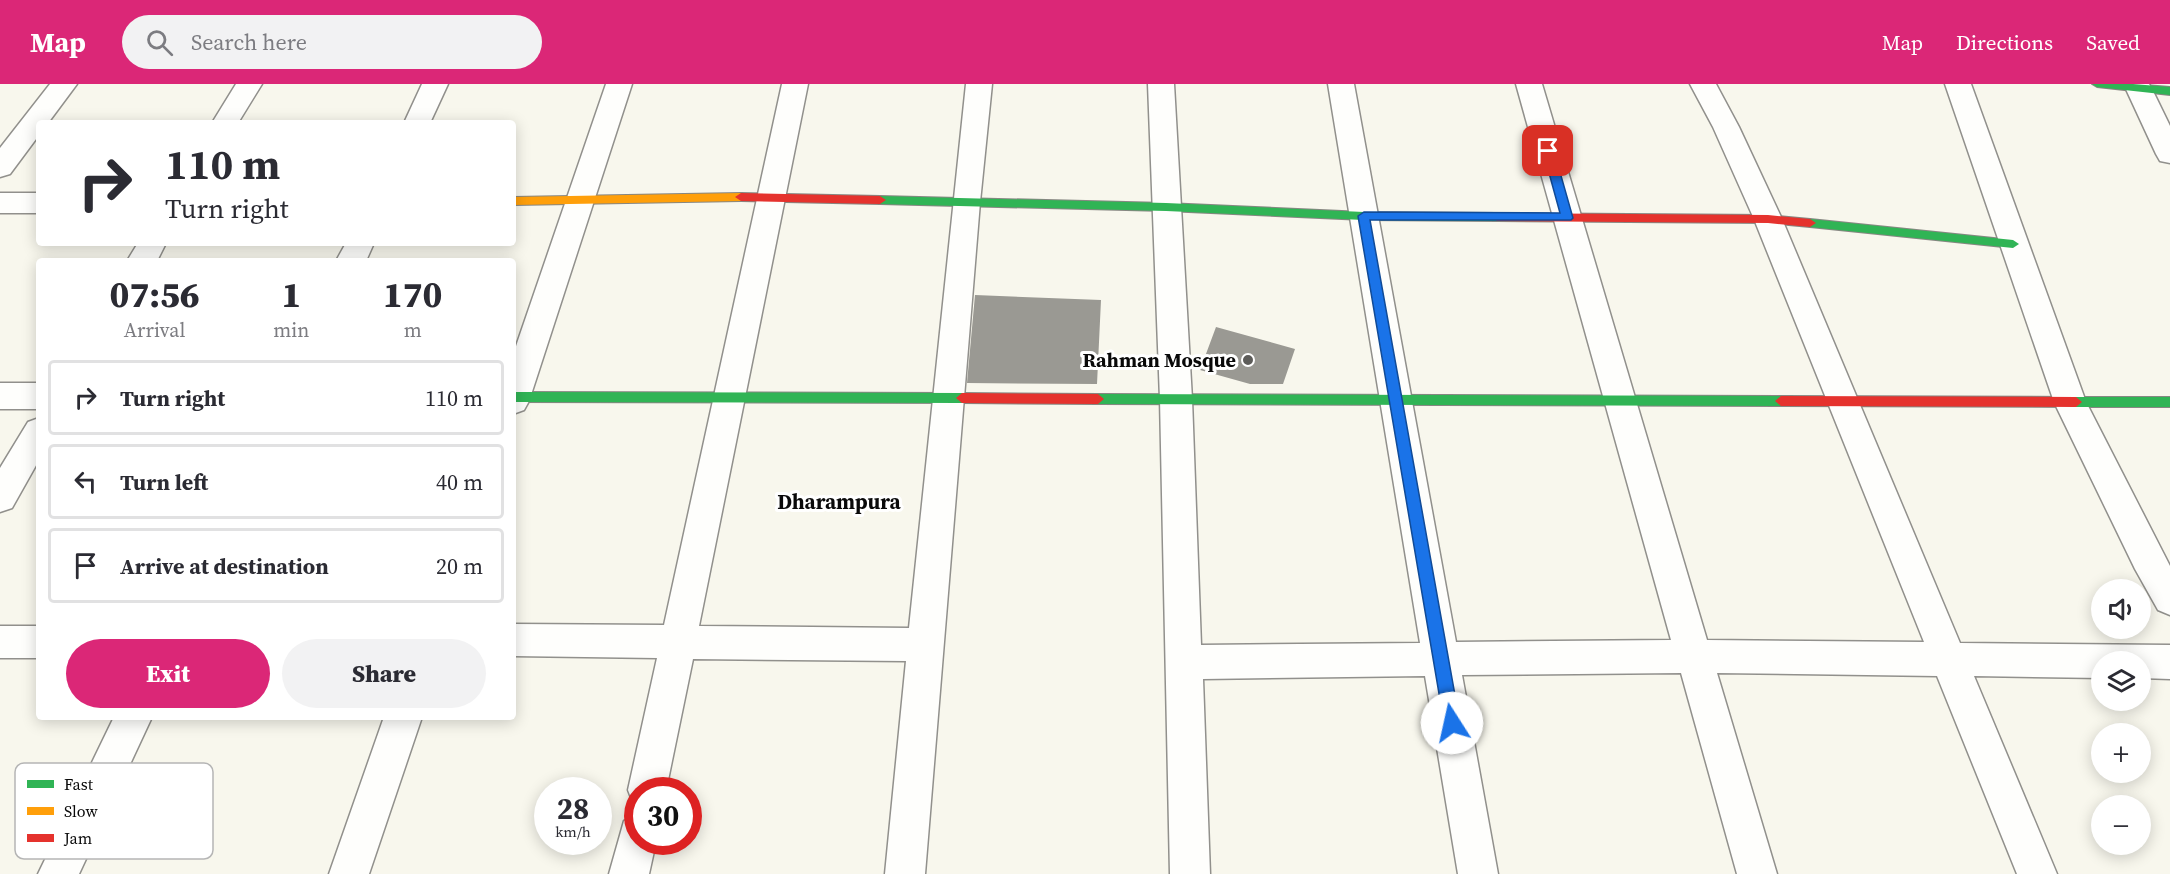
<!DOCTYPE html>
<html lang="en">
<head>
<meta charset="utf-8">
<style>
  :root { --surface:#fff; --page:#f2f2f3; --text:#2b2b33; --muted:#7c7c81; --line:#e1e1e2; --accent:#db2777 }
  body { margin:0; font-family:"Source Serif 4",serif; background:var(--page); color:var(--text); height:100vh; display:flex; flex-direction:column; font-size:22px; white-space:nowrap }
  * { box-sizing:border-box; margin:0 }
  p { font-size:20px; color:var(--muted) }
  .icon { flex:none; width:33px; height:33px; fill:none; stroke:currentColor; stroke-width:2; stroke-linecap:round; stroke-linejoin:round }
  .map { position:relative; flex:1; overflow:hidden }
  .panel { position:absolute; left:36px; top:174px; width:480px; height:462px; display:flex; flex-direction:column; background:var(--surface); border-radius:6px; box-shadow:0 3px 15px #0003 }
  .panel>* { flex:none }
  .guide { position:absolute; left:36px; top:36px; width:480px; height:126px; border-radius:6px; box-shadow:0 3px 15px #0003; background:#fff; color:var(--text); overflow:hidden }
  .fabs { position:absolute; left:2091px; top:495px; display:grid; gap:12px }
  .fabs a { display:grid; place-items:center; width:60px; height:60px; border-radius:50%; background:var(--surface); box-shadow:0 3px 15px #0003; font-size:30px }
  .speed { position:absolute; left:534px; top:693px; display:flex; gap:12px; font-size:30px; font-weight:700; text-align:center }
  .speed>* { display:grid; place-content:center; width:78px; height:78px; border-radius:50%; background:var(--surface); box-shadow:0 3px 15px #0003; line-height:1 }
  .speed small { font-size:15px; font-weight:400 }
  .speed .limit { border:9px solid #d22; background:#fff; color:#111 }
  .pin { position:absolute; display:grid; place-items:center; width:51px; height:51px; color:#fff; margin:-26px; border-radius:12px; box-shadow:0 3px 9px #0006 }
  .me { position:absolute; width:66px; margin:-33px; rotate:350deg; stroke-linejoin:round; filter:drop-shadow(0 0 4px #0008) }
  .turn { display:flex; align-items:center; gap:21px; height:126px; padding:0 30px; font-size:27px }
  .turn .icon { width:78px; height:78px; stroke-width:2.5 }
  .turn b { display:block; font-size:42px; line-height:51px }
  .eta { display:flex; justify-content:space-evenly; align-items:center; height:102px; text-align:center }
  .eta b { font-size:36px; font-weight:800; line-height:42px }
  .action { display:flex; gap:12px; margin-top:auto; padding:12px 30px }
  .action a { flex:1; height:69px; border-radius:36px; background:var(--accent); color:#fff; font-size:24px; font-weight:800; line-height:69px; text-align:center }
  .action a+a { background:var(--page); color:var(--text) }
  ul { padding:0; list-style:none }
  li { display:flex; align-items:center; gap:18px; height:75px; margin:0 12px 9px; padding:0 18px; border:3px solid var(--line); border-radius:6px }
  li div { flex:1 }
  li b { display:block; font-size:22px }
  li em { font-style:normal }
  header { display:flex; align-items:center; gap:36px; box-sizing:border-box; height:84px; padding:0 30px; background:var(--accent); color:#fff }
  header strong { font-size:28px }
  nav { display:flex; gap:33px; margin-inline-start:auto; font-size:21px }
  .search { width:420px; height:54px; background:var(--page); display:flex; align-items:center; gap:15px; box-sizing:border-box; padding:0 21px; border-radius:33px; color:var(--muted); font-size:22px }
  .map>svg:first-child { display:block }
  .building { fill:#9a9993 }
  .lines { fill:none; stroke-linecap:round; stroke-linejoin:round }
  .street-casing { stroke:#91908c; stroke-width:3 }
  .fast-casing { stroke:#878782; stroke-width:2 }
  .slow-casing { stroke:#878782; stroke-width:2 }
  .jam-casing { stroke:#878782; stroke-width:2 }
  .street { fill:#fefefc; fill-rule:evenodd }
  .fast { fill:#30b455; fill-rule:evenodd }
  .slow { fill:#ff9f0a; fill-rule:evenodd }
  .jam { fill:#e5322d; fill-rule:evenodd }
  .route { fill:#1a73e8; stroke:#114b97; stroke-width:1.5 }
  .poi-dot { fill:#5d5c59; stroke:#fff; stroke-width:2 }
  .labels { text-anchor:middle; stroke-width:6; stroke-linejoin:round; paint-order:stroke }
  .poi-label { font-size:20px; font-weight:bold; fill:#090909; stroke:#fff; text-anchor:end }
  .neighbourhood-label { font-size:21px; font-weight:bold; fill:#090909; stroke:#fff }
  .key { fill:#fff; stroke:#b5b5b5; stroke-width:1.5 }
  .key-label { font-size:16px; fill:#090909 }
</style>
</head>
<body>
<header>
<strong>Map</strong>
<div class="search"><svg class="icon" aria-label="search" viewBox="0 0 24 24"><circle cx="10" cy="10" r="6"/><path d="M15 15l6 6"/></svg>Search here</div>
<nav><a>Map</a><a>Directions</a><a>Saved</a></nav>
</header>
<div class="map">
<svg width="2170" height="790" viewBox="0 0 2170 790">
  <rect width="100%" height="100%" fill="#f8f7ed"/>
  <path class="building" d="M975 211 1101 216 1097 300 967 299Z
    M1216 243 1295 265 1283 300H1250L1200 286Z"/>
  <g class="lines">
    <defs>
      <path id="street" d="M50 0H77L48 39H39V51L10 90 0 93V64Z
        M236 0H262L238 39H212Z
        M422 0H448L430 39H404Z
        M606 0H632L529 317 524 326 513 330V271Z
        M782 0H808L699 542 909 544 966 0H992L980 118 925 790H885L906 577 693 575 666 706H638V721L633 719 628 706 657 574 513 572V540L664 541Z
        M1148 0H1174L1192 315 1201 561 1420 559 1328 0H1354L1456 558 1671 556 1516 0H1542L1707 556 1924 558 1754 135 1713 43 1690 0H1716L1739 43 1782 135 1960 559 2170 561V595L2140 594V578H2102V594L1974 592 2057 790H2017L1937 592 1717 589 1777 790H1737L1681 589 1462 591 1498 790H1458L1425 592 1203 595 1210 790H1170L1160 315Z
        M1945 0H1971L2086 318 2170 482V531L2158 526 2135 485 2054 318Z
        M2127 0H2149L2151 3 2170 42V79L2160 77 2156 70 2125 3Z
        M0 109H39V129H0Z
        M138 159H166L157 177H127Z
        M346 159H374L366 177H336Z
        M0 299H39V325H0Z
        M39 334V376L12 424 0 428V384L28 338Z
        M0 542H39V574H0Z
        M114 633H152L79 790H38Z
        M384 633H422L369 790H329Z
        M638 731V758H656L649 790H609L624 737Z"/>
      <path id="fast" d="M2092 0H2133L2170 3V11L2097 3Z
        M880 112 1166 119 1364 128 1497 129 1503 133 1497 137 1364 136 1166 127 880 120 874 116Z
        M1810 135 2013 156 2019 160 2013 164 1810 143 1804 139Z
        M513 308 962 309 968 314 962 319 513 318Z
        M1098 310 1781 312 1787 317 1781 322 1098 320 1092 315Z
        M2076 313H2170V323H2076L2070 318Z"/>
      <path id="slow" d="M741 109 747 113 741 117 513 121V113Z"/>
      <path id="jam" d="M741 109 880 112 886 116 880 120 741 117 735 113Z
        M1497 129 1768 131 1810 135 1816 139 1810 143 1768 139 1497 137 1491 133Z
        M962 309 1098 310 1104 315 1098 320 962 319 956 314Z
        M1781 312 2076 313 2082 318 2076 323 1781 322 1775 317Z"/>
    </defs>
    <use href="#street" class="street-casing"/>
    <use href="#fast" class="fast-casing"/>
    <use href="#slow" class="slow-casing"/>
    <use href="#jam" class="jam-casing"/>
    <use href="#street" class="street"/>
    <use href="#fast" class="fast"/>
    <use href="#slow" class="slow"/>
    <use href="#jam" class="jam"/>
  </g>
  <path class="route" d="M1548 63 1554 67 1573 134 1571 136H1370L1460 639 1457 644 1452 646 1447 644 1444 639 1358 132 1364 128 1560 129 1543 67Z"/>
  <circle class="poi-dot" cx="1248" cy="276" r="6"/>
  <g class="labels">
    <g class="poi-label">
      <text x="1236" y="283">Rahman Mosque</text>
    </g>
    <g class="neighbourhood-label">
      <text x="839" y="425">Dharampura</text>
    </g>
  </g>
  <rect x="15" y="679" width="198" height="96" rx="9" class="key"/>
  <rect x="27" y="696" width="27" height="8" fill="#30b455"/>
  <rect x="27" y="723" width="27" height="8" fill="#ff9f0a"/>
  <rect x="27" y="750" width="27" height="8" fill="#e5322d"/>
  <g class="key-label">
    <text x="64" y="706">Fast</text>
    <text x="64" y="733">Slow</text>
    <text x="64" y="760">Jam</text>
  </g>
</svg>
<div class="fabs">
<a><svg class="icon" aria-label="sound" viewBox="0 0 24 24"><path d="M4 9h4l5-4v14l-5-4H4zM17 9q2 3 0 6"/></svg></a>
<a><svg class="icon" aria-label="layers" viewBox="0 0 24 24"><path d="M12 4l9 5-9 5-9-5zM3 14l9 5 9-5"/></svg></a>
<a>+</a>
<a>−</a>
</div>
<div class="speed"><div>28<small>km/h</small></div><div class="limit">30</div></div>
<div class="pin" style="left:1548px;top:67px;background:#d93025"><svg class="icon" aria-label="arrive" viewBox="0 0 24 24"><path d="M6 21V4h12l-3 4 3 4H6"/></svg></div>
<svg class="me" style="left:1452px;top:639px" viewBox="-20 -20 40 40"><circle r="19" fill="#fff"/><path d="M0-13L10 11 0 6-10 11z" fill="#1a73e8"/></svg>
<div class="guide">
<div class="turn"><svg class="icon" aria-label="right" viewBox="0 0 24 24"><path d="M7 20v-9h11M14 6l5 5-5 5"/></svg><div><b>110 m</b>Turn right</div></div>
</div>
<section class="panel">
<div class="eta">
<div><b>07:56</b><p>Arrival</p></div>
<div><b>1</b><p>min</p></div>
<div><b>170</b><p>m</p></div>
</div>
<ul>
<li><svg class="icon" aria-label="right" viewBox="0 0 24 24"><path d="M7 20v-9h11M14 6l5 5-5 5"/></svg><div><b>Turn right</b></div><em>110 m</em></li>
<li><svg class="icon" aria-label="left" viewBox="0 0 24 24"><path d="M17 20v-9H6M10 6l-5 5 5 5"/></svg><div><b>Turn left</b></div><em>40 m</em></li>
<li><svg class="icon" aria-label="arrive" viewBox="0 0 24 24"><path d="M6 21V4h12l-3 4 3 4H6"/></svg><div><b>Arrive at destination</b></div><em>20 m</em></li>
</ul>
<div class="action"><a>Exit</a><a>Share</a></div>
</section>
</div>
</body>
</html>
